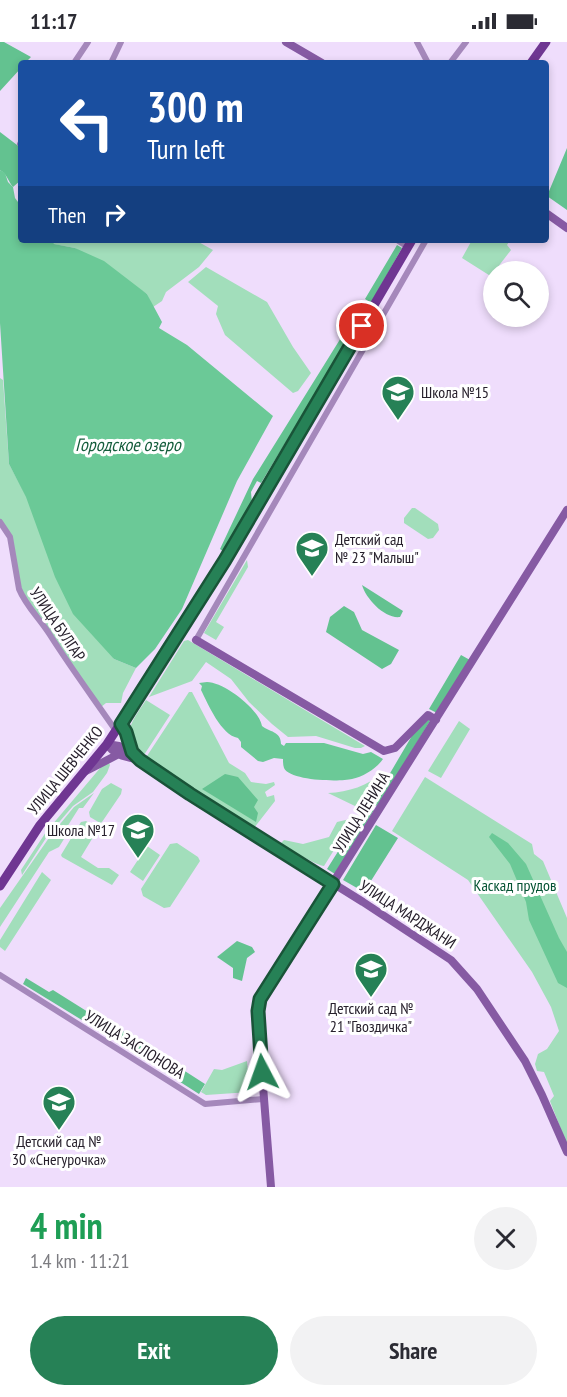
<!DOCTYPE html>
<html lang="en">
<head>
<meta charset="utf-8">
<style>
  :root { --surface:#fff; --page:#f2f2f3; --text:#2b2b33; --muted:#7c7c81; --accent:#268156 }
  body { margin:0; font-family:"PT Sans Narrow",sans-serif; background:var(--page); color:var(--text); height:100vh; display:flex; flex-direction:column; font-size:22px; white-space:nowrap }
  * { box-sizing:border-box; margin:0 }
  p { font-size:20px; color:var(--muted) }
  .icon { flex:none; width:33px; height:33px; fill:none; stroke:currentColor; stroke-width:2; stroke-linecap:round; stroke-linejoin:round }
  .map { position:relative; height:1145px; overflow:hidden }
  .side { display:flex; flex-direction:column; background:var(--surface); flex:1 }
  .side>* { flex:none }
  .hud { position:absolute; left:18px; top:18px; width:531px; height:183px; border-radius:6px; box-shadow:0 3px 9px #0003; background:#1a4fa0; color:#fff; overflow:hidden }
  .buttons { position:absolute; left:483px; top:219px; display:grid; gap:12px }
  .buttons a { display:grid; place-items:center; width:66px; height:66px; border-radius:50%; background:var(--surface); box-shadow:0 3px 9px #0003; font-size:30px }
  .pin { position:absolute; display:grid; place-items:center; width:51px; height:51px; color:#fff; margin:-26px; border:3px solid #fff; border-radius:50%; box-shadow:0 2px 6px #0007 }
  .me { position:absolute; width:66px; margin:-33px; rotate:356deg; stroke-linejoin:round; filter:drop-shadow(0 0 4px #0008) }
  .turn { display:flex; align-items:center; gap:21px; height:126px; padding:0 30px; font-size:27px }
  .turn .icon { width:78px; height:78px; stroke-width:2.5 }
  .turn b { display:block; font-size:42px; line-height:51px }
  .then { display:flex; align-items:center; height:57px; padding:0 30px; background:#0003; gap:12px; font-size:22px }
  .round { display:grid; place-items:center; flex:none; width:63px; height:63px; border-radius:32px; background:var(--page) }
  .summary { display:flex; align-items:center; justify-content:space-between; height:102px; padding:0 30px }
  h1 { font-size:36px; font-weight:800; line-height:45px; color:#1e9e55 }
  .cta { display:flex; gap:12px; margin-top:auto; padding:12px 30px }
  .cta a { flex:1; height:69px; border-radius:36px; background:var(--accent); color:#fff; font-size:24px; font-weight:800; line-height:69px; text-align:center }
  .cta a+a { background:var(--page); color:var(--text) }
  .status { display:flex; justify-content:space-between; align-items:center; height:42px; padding:0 30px; background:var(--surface); direction:ltr }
  .status svg { height:16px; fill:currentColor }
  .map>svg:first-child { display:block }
  .green { fill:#a2debb }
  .forest { fill:#63c290 }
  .water { fill:#6bc997 }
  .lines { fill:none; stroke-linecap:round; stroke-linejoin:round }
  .street { stroke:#a588bb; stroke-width:6 }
  .secondary { stroke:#865aa3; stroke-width:8 }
  .primary { stroke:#6f3692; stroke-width:9 }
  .route-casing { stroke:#195438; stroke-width:15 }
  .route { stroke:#268156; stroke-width:10 }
  .labels { text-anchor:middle; stroke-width:6; stroke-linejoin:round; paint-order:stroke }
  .poi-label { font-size:16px; fill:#27202c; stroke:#fff; text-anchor:start }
  .street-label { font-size:16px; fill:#27202c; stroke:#fff }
  .park-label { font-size:16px; fill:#035232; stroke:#fff }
  .water-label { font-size:18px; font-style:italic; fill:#155d3c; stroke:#fff }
</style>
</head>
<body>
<div class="status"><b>11:17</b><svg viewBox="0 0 49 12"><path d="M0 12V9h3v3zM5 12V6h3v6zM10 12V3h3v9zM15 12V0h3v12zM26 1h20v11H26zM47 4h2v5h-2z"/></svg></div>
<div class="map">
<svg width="567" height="1145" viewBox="0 0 567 1145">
  <rect width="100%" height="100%" fill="#efddfc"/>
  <path class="green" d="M51 198H195L213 208 199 225 166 250 162 259 153 265 147 252 75 206 53 202Z
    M472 198H510L507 203 511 208 494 230 492 235 462 216Z
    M206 225 267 260 293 305 311 331 298 349 293 351 225 293 216 272 218 264 188 240Z
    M0 336 3 338 9 422 114 617 136 626 123 651 121 661H106L101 665 22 550 12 496 0 477Z
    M412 466H415L438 482 439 488 433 496 428 497 404 481V476Z
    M247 518 248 525 216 580 224 585 216 598 204 591Z
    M188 598 365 704 361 706H355L316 694 288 695 272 682 249 660 231 637 206 620 192 639 149 655 184 599Z
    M189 650H192L229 721 245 731 251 740 266 742 274 740 275 743 265 750 267 755 274 753 275 759 254 786 145 717Z
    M146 658 170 673 144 713C119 691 132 680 146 658Z
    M459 679 470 687 441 736 428 729Z
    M109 721 110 723 107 731 93 750 73 764 48 793 22 833 21 828 46 790 101 725Z
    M384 730 363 763 357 765 328 751C349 750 367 744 384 730Z
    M425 735 532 802 534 812 543 819 567 876V1103L550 1059 554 1054 544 1030 537 1029 535 1022 538 1012 547 1007 559 989 551 965 532 930 468 838 392 789Z
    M111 741 122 747 121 752 102 780 100 781 90 775 89 770 102 747Z
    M94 751 83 766H79L67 785 69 789 59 805 49 810 0 885V866L51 793 74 765Z
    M354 776 324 824C318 824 287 806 280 802L284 798 303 802 329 795 337 780Z
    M86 779 98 787 81 815 98 826H109L119 833 112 843 62 815 61 813 81 780Z
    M177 801 198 815 200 819 170 865 164 866 143 854 141 847 170 802Z
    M147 804 160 813 143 839 130 830Z
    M42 830 51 838 5 909 0 905V898Z
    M247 1019 250 1050 206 1053 201 1050 214 1027 222 1028Z"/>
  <path class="forest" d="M0 0H4L31 15 25 21H21V26L0 49Z
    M0 90 21 106V138L13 145C8 139 7 132 0 128Z
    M567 106V168L547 154Z
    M397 203 402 206 371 261 365 257Z
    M362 262 367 266 261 441 257 439 251 450 252 461 224 510 220 507 253 437Z
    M362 543 403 569 400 575C385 577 366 557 362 543Z
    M344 564 354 570 362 588 399 608 391 622 382 627 326 590 330 575Z
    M461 613 470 618 437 671 429 667Z
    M429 677 430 679 380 761 376 764 372 762 413 692Z
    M225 732 238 735 258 758 254 765 258 771 256 780 202 747Z
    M374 768 335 832 327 827 361 773Z
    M376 783 398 796 364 850 343 838Z
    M237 899 252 905 255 910 247 916 242 939 233 936V926L217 915Z
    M26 936 49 950 53 948 96 975 90 983 23 942Z
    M118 986 205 1042 199 1052 113 997Z"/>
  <path class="water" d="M0 128 5 131 8 140 13 145 15 156 21 164V198H51L54 202 75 206 104 219 147 252 162 280 159 286 187 303 273 374 237 439 182 567 155 607 136 626 114 617 73 572 55 535 26 455 9 422 0 281Z
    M207 640C224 640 259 667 262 684 269 690 281 689 281 702L284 704 286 701H324L363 712 371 710 383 717C377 726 363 735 352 737 340 740 290 739 284 726 283 723 283 720 283 717L274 716 263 720 258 719 241 705V700L238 696C221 693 208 662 201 648L202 644 199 641Z
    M492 791 508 801 526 822 559 896 567 910V946L558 941 529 878 526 860 510 822 489 795Z"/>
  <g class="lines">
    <path class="street" d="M417 0 428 21
      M74 21 88 0
      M111 21 121 0
      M450 21 466 0
      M20 102 21 100
      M397 198 408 205
      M0 480 10 495 19 547C26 564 40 577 50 593 71 626 94 657 116 689
      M196 598 426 198
      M0 933 205 1062 263 1057"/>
    <path class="secondary" d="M286 0 322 21
      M546 171 567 186
      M196 598 384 709 395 706 428 673 436 678
      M121 682 126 690 132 710 140 718 190 752 363 860 451 918 477 947 525 1019 542 1053 567 1110
      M107 702C115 714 126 715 140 718
      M107 702 119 704 132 710
      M86 729 117 713
      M271 1145 258 981 260 957 567 468"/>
    <path class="primary" d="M531 21 546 0
      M0 844 40 783 107 702 181 589 225 518 412 198"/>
  </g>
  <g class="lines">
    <defs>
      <path id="route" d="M262 1030 258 969 260 957 333 842 190 752 140 718 132 710 126 690 121 682 225 518 362 284"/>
    </defs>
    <use href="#route" class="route-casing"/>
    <use href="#route" class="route"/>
  </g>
  <defs>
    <symbol id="school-pin" viewBox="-11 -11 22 30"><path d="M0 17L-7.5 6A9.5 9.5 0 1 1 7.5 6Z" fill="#268156" stroke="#fff"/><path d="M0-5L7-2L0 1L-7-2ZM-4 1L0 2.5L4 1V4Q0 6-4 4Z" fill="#fff"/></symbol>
  </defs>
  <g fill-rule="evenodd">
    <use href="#school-pin" x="379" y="331" width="38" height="52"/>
    <use href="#school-pin" x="293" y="487" width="38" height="52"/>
    <use href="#school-pin" x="119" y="769" width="38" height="52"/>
    <use href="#school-pin" x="352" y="908" width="38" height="52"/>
    <use href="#school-pin" x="40" y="1041" width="38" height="52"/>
  </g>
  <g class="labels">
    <g class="poi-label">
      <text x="421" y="356">Школа №15</text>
      <text x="335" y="503">Детский сад<tspan x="335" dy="18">№ 23 "Малыш"</tspan></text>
      <text x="115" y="794" text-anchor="end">Школа №17</text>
      <text x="371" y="972" text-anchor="middle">Детский сад №<tspan x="371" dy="18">21 "Гвоздичка"</tspan></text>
      <text x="59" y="1105" text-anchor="middle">Детский сад №<tspan x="59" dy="18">30 «Снегурочка»</tspan></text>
    </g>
    <g class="street-label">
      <text transform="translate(58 582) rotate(56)" y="6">УЛИЦА БУЛГАР</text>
      <text transform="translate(65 728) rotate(-51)" y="6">УЛИЦА ШЕВЧЕНКО</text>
      <text transform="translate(361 770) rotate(-58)" y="6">УЛИЦА ЛЕНИНА</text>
      <text transform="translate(408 872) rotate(33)" y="6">УЛИЦА МАРДЖАНИ</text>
      <text transform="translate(135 1002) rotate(32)" y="6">УЛИЦА ЗАСЛОНОВА</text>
    </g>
    <g class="park-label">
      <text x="515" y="849">Каскад прудов</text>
    </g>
    <g class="water-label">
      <text x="128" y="409">Городское озеро</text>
    </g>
  </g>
</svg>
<div class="buttons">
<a><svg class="icon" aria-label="search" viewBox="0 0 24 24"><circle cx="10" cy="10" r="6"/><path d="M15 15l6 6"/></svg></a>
</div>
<div class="pin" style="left:362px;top:284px;background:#d93025"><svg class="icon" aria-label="arrive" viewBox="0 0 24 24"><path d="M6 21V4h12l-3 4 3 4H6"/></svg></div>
<svg class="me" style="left:262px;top:1030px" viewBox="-20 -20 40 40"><path d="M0-17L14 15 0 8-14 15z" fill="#268156" stroke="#fff" stroke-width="4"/></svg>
<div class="hud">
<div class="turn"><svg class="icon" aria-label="left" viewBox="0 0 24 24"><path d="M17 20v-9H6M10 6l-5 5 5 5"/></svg><div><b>300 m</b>Turn left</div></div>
<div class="then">Then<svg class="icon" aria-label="right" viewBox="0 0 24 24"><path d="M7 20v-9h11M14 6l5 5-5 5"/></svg></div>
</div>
</div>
<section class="side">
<div class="summary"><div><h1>4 min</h1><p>1.4 km · 11:21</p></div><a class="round"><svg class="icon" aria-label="close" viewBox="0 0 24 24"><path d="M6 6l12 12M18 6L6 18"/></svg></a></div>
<div class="cta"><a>Exit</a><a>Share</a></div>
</section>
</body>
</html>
